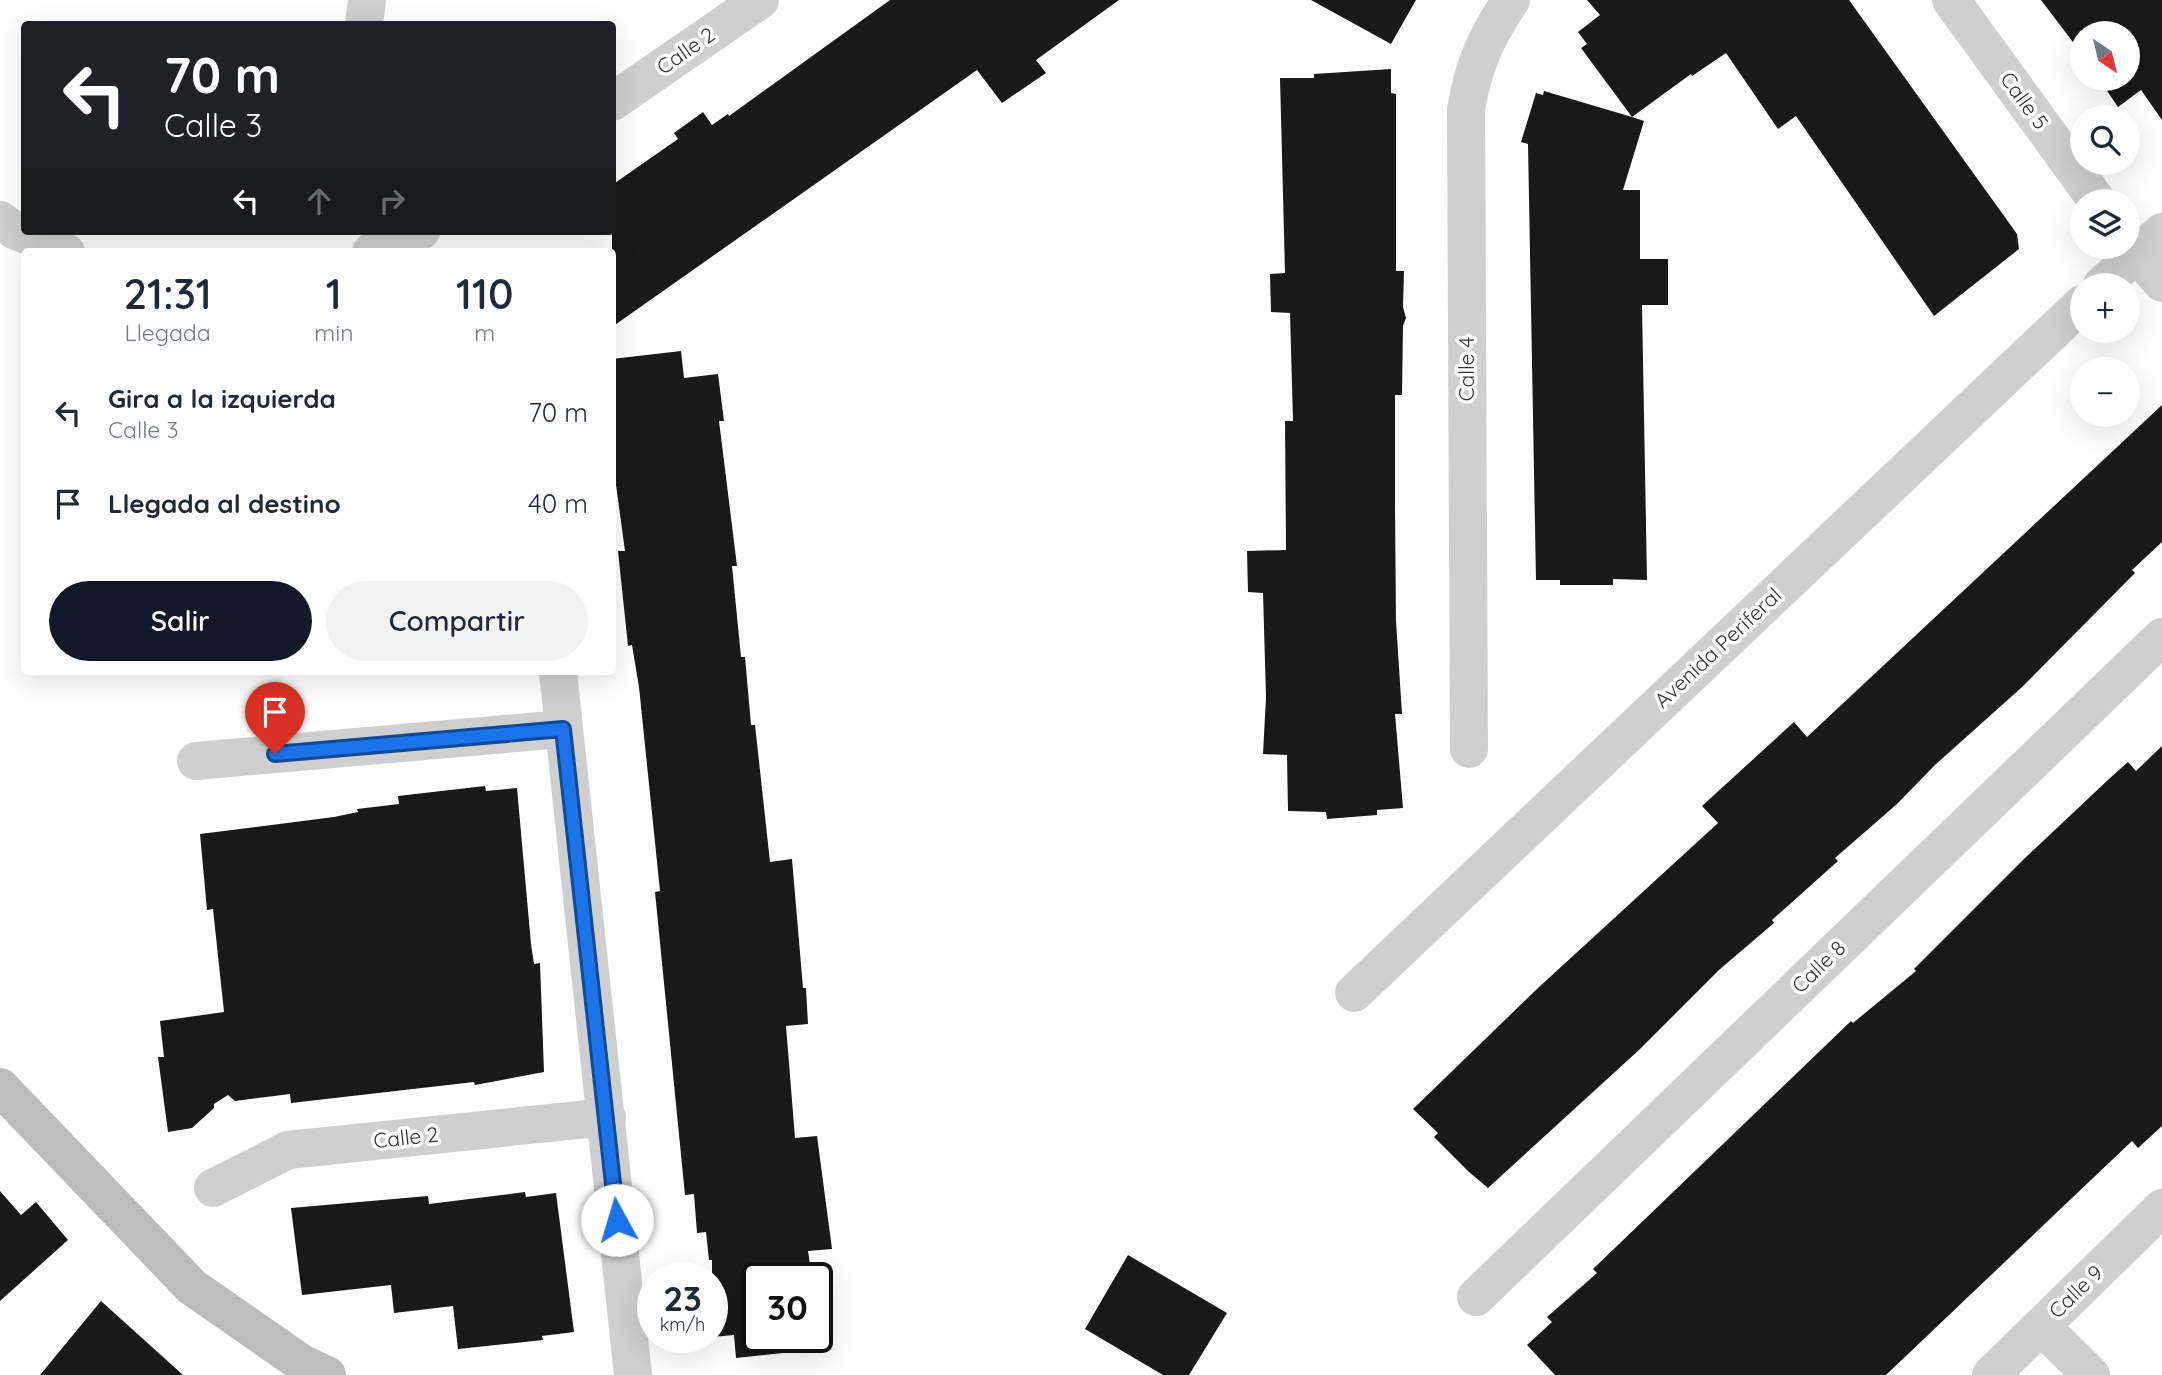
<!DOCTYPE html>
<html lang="es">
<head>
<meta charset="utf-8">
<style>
  :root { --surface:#fff; --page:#f2f2f3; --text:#1f2937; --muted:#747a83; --accent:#111827 }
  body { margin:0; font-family:Quicksand,sans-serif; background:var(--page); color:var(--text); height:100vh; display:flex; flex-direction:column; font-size:26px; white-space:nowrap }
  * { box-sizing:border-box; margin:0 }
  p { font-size:23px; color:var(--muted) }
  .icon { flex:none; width:38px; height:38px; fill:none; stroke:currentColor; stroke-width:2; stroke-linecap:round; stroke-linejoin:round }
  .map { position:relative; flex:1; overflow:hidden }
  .sheet { position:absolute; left:21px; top:248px; width:595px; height:427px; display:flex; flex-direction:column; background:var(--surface); border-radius:7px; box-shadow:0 7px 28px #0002 }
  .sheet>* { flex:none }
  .top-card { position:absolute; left:21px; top:21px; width:595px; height:214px; border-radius:7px; box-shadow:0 7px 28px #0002; background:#202124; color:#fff; overflow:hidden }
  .needle { width:46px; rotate:145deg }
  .controls { position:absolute; left:2070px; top:21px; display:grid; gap:14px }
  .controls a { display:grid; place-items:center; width:70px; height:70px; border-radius:50%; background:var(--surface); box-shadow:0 7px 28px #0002; font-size:35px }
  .speed { position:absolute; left:637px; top:1262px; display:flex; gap:14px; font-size:35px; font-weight:700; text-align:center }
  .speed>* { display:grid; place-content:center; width:91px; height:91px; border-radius:50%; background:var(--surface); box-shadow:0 7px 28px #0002; line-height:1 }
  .speed small { font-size:18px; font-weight:400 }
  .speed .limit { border:4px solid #111; border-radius:10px; background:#fff; color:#111 }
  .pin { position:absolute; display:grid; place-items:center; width:60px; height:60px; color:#fff; margin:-72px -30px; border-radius:50% 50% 50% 0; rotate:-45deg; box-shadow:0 0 7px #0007 }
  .pin .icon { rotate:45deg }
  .me { position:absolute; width:77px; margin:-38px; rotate:354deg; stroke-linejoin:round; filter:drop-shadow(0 0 5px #0008) }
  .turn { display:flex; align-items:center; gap:24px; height:147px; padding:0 28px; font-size:32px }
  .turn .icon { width:91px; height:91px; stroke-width:2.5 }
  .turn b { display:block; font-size:49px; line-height:60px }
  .lanes { display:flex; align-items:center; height:66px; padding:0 28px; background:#0003; justify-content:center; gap:35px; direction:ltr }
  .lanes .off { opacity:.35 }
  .eta { display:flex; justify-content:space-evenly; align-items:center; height:119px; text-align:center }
  .eta b { font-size:42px; font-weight:600; line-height:49px }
  .action { display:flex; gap:14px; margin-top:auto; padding:14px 28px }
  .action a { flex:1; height:80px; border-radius:42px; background:var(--accent); color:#fff; font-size:28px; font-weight:600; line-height:80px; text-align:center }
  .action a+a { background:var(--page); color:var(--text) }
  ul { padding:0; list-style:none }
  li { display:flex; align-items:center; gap:21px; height:91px; padding:0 28px }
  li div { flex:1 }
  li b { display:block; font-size:26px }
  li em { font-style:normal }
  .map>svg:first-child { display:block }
  .building { fill:#191919 }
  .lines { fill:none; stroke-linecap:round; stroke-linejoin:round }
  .street { stroke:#cfcfcf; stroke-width:38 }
  .secondary { stroke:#bcbcbc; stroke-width:38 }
  .route-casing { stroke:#114b97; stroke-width:18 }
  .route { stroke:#1a73e8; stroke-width:12 }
  .labels { text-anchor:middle; stroke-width:7; stroke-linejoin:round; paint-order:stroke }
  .street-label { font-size:21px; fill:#323232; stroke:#fff }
</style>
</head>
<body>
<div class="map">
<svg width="2162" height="1375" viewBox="0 0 2162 1375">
  <rect width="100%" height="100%" fill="#fff"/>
  <path class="building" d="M890 0H1119L1036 60 1046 73 1002 103 977 70 612 327V185L678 139 674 133 703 112 712 125 728 114 729 116Z
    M1311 0H1416L1391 44Z
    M1587 0H1849L2017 234 2019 249 1934 316 1796 116 1778 129 1726 53 1692 76 1691 74 1632 117 1644 121 1623 190H1640V259H1668V305H1642L1647 580 1613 579V585H1560V580H1536L1528 144 1521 142 1536 93 1543 95 1544 91 1632 117 1581 48 1587 44 1578 32 1600 15Z
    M2041 0H2162V120L2141 90 2118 107 2099 79H2128V33H2082V54Z
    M1391 69V93L1396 94V271H1404L1403 307 1406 318 1403 326 1402 395H1395V507L1396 621 1402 714H1395L1403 808 1377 810V815L1327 819 1326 812 1288 811 1287 755 1263 754 1266 697 1263 593 1248 592 1247 551 1286 550 1285 421H1293L1290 313 1271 312 1270 274 1285 273 1280 78H1314V74Z
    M681 351 684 378 718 374 724 421H719L737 566H732L741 657H745L751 725H755L770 862 792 859 803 988H806L808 1024 786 1026 795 1138 817 1136 832 1249 808 1251 812 1278H758V1337H817V1322L820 1345 785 1348 783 1353 736 1358 734 1335 712 1337V1260H709L706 1232 697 1233 694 1194 685 1195 655 892 660 891 639 687 632 645 628 646 618 551H625L612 455V359Z
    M2162 405V542L2132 570 2135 573 2021 688 1935 765 1897 804 1835 858 1838 861 1772 920 1774 923 1719 970 1639 1050 1488 1188 1469 1172 1434 1137 1438 1133 1413 1109 1538 988 1718 823 1702 806 1794 722 1807 737Z
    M2162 746V1126L2138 1148 2132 1141 1886 1375H1555L1527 1345 1552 1322 1547 1317 1597 1273 1593 1269 1851 1021 1853 1023 1916 971 1914 969 2025 858 2110 778 2128 762 2136 771Z
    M485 786 486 791 517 788 531 944 534 964 540 963 544 1072 475 1085 474 1082 291 1103 290 1094 235 1101 228 1095 214 1104V1108L192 1128 168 1132 158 1057H164L160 1021 224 1012 213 909 207 910 200 834 334 817 358 812 357 809 399 804 398 796Z
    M0 1191 21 1215 36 1202 68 1240 0 1301Z
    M525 1192 526 1197 556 1193 574 1332 542 1336 543 1340 458 1349 453 1306 394 1313 391 1285 302 1295 291 1208 428 1196 429 1204Z
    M1128 1255 1227 1313 1189 1375H1163L1085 1329Z
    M101 1301 183 1375H40Z"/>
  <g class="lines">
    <path class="street" d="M1951 0 2097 201
      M364 24 367 0
      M612 102 760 0
      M0 220 14 230 66 252
      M2128 244 2162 283
      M371 252 421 231
      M2102 285 2162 232
      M558 672 633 1375
      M1469 749 1466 110C1473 66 1486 37 1511 0
      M196 761 563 729
      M1354 993 2082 304
      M213 1188 288 1150 607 1117
      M1476 1297 2162 637
      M2041 1326 2091 1375
      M1991 1375 2162 1208"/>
    <path class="secondary" d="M0 1087 192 1287 303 1364 327 1375"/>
  </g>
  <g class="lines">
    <defs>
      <path id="route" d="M275 754 563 729 617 1220"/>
    </defs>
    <use href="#route" class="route-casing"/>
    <use href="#route" class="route"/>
  </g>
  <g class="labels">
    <g class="street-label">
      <text transform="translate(686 51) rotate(-35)" y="7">Calle 2</text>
      <text transform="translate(2024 101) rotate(54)" y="7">Calle 5</text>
      <text transform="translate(1467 369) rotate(-90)" y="7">Calle 4</text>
      <text transform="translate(1718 648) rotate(-43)" y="7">Avenida Periferal</text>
      <text transform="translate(1819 967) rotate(-44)" y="7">Calle 8</text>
      <text transform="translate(406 1138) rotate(-6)" y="7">Calle 2</text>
      <text transform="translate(2076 1292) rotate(-44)" y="7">Calle 9</text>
    </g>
  </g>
</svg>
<div class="controls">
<a><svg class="needle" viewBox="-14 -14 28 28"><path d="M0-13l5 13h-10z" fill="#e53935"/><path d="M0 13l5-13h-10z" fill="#747a83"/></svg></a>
<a><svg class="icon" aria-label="search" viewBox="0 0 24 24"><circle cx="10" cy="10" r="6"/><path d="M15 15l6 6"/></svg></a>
<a><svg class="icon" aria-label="layers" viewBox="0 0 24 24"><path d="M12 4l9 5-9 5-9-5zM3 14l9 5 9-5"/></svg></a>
<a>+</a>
<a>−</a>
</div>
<div class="speed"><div>23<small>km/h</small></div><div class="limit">30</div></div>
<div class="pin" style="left:275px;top:754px;background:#d93025"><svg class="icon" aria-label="arrive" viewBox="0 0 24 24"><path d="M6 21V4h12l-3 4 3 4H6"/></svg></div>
<svg class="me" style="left:617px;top:1220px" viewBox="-20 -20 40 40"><circle r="19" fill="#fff"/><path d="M0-13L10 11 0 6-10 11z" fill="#1a73e8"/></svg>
<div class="top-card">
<div class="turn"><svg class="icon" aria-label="left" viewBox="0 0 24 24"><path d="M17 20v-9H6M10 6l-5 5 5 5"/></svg><div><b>70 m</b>Calle 3</div></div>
<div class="lanes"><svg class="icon" aria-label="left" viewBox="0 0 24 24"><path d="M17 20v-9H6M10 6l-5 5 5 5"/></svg><svg class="icon off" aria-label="ahead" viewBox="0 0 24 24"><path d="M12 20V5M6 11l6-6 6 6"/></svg><svg class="icon off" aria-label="right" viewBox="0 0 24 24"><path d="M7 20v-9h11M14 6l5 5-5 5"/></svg></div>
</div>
<section class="sheet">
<div class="eta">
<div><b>21:31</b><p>Llegada</p></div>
<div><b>1</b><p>min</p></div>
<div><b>110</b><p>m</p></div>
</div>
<ul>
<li><svg class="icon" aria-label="left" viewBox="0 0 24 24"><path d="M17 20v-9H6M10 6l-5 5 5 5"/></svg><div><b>Gira a la izquierda</b><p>Calle 3</p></div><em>70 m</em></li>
<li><svg class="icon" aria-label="arrive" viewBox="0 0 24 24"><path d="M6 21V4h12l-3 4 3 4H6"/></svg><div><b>Llegada al destino</b></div><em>40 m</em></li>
</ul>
<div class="action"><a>Salir</a><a>Compartir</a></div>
</section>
</div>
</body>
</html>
